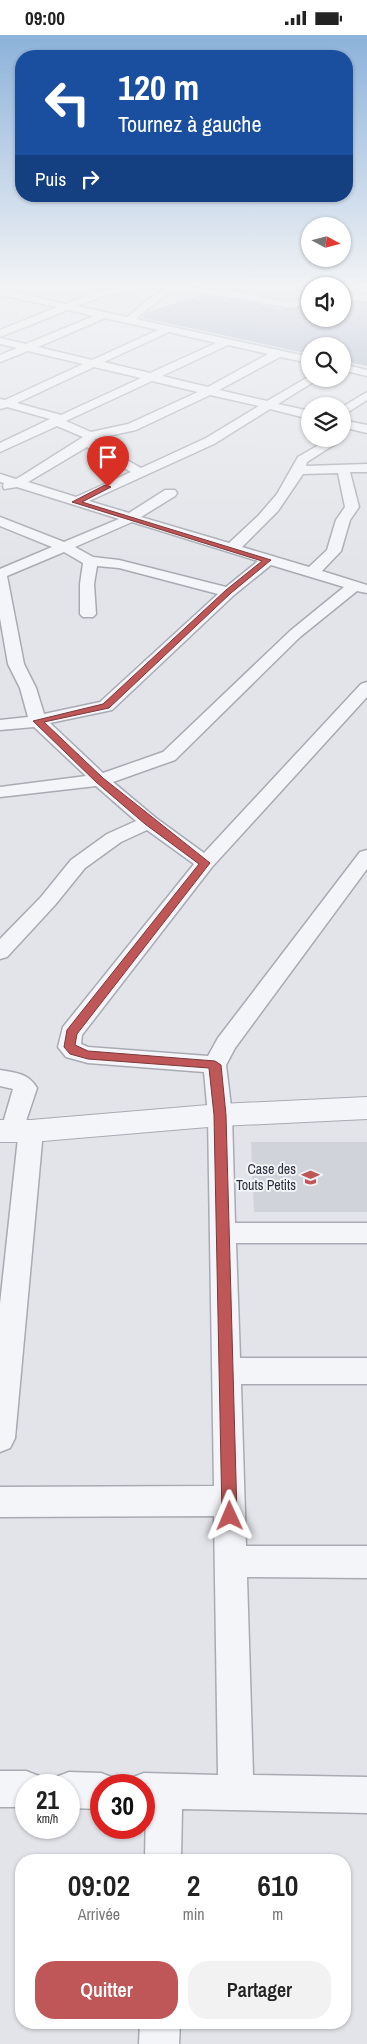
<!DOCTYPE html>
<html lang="fr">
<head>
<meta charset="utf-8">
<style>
  :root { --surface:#fff; --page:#f2f2f2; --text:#222; --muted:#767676; --accent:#bf5658 }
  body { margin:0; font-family:"Archivo Narrow",sans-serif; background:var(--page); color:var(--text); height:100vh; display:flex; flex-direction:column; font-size:19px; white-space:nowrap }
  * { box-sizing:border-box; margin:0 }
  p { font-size:16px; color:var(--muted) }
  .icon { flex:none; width:28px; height:28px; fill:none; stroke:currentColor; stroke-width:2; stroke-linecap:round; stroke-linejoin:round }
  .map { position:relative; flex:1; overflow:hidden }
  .drawer { position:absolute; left:15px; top:1819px; width:336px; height:175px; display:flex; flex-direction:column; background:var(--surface); border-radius:20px; box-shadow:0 1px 4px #0004 }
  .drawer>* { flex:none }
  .top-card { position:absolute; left:15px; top:15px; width:338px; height:152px; border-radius:20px; box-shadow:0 1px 4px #0004; background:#1a4fa0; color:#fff; overflow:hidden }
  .needle { width:32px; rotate:97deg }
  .fabs { position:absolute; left:301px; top:182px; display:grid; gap:10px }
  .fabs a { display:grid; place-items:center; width:50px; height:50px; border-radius:50%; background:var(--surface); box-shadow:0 1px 4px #0004; font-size:25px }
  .speed { position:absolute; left:15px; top:1739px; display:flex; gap:10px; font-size:25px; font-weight:700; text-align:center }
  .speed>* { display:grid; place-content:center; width:65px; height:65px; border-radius:50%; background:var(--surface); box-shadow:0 1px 4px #0004; line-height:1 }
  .speed small { font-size:12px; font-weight:400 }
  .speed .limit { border:8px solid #d22; background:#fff; color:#111 }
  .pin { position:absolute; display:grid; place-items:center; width:42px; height:42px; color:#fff; margin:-51px -21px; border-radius:50% 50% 50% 0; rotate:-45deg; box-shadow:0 0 5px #0007 }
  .pin .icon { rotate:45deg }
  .me { position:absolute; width:55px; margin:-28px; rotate:359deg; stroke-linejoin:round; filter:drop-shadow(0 0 4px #0008) }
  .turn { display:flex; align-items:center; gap:18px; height:105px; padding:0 20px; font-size:22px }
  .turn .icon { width:65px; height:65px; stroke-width:2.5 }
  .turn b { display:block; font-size:35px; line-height:42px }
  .then { display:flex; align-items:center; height:48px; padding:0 20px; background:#0003; gap:10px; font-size:19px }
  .eta { display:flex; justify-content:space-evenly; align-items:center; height:85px; text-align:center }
  .eta b { font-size:30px; font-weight:600; line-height:35px }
  .cta { display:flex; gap:10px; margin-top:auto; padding:10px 20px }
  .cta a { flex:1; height:58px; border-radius:20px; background:var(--accent); color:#fff; font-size:20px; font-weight:600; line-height:58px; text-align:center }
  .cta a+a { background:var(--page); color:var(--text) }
  .status { display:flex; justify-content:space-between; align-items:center; height:35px; padding:0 25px; background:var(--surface); direction:ltr }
  .status svg { height:14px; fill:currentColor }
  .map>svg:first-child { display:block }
  .built { fill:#d1d3da }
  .water { fill:#a2aec4 }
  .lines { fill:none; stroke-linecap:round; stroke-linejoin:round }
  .minor-casing { stroke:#a8abb3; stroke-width:3 }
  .tertiary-casing { stroke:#a8abb3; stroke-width:2 }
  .minor { fill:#f4f5f8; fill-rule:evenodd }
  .tertiary { fill:#f4f5f8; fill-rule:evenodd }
  .route { fill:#bf5658; stroke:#7c3839 }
  .labels { text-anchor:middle; stroke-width:4; stroke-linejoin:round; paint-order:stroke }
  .poi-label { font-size:14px; fill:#2c313f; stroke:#f2f3f6; text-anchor:end }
</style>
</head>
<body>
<div class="status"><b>09:00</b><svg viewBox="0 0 49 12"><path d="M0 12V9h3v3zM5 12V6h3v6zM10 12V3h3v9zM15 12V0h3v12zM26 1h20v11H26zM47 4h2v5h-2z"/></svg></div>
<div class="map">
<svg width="367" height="2009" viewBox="0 0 367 2009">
  <rect width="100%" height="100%" fill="#e2e4e9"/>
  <path class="built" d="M251 1107H367V1177H254Z"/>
  <path class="water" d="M204 259H213L280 274 310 271V284H342L343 265 367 267V331L343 326 342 311H310V319L143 283 145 278Z"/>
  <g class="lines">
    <defs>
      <path id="minor" d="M130 251H156L151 254 103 261 77 271 127 282 158 257 170 251 238 257 288 267 310 263V269L288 273 238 263 175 256 164 261 136 284 310 322V328L280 322 219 355 267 366 310 341V344H316L315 346 278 369 310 376V384L270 374 214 409 89 466 129 478 165 455H175L177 458 175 461 141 482 229 508 258 481 277 459 298 422 329 404H343L307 427 306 431 367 429V437H350L359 472 350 485 341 516 322 536 367 550V558L357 556 300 602 175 725 113 747 156 783 204 818 361 649 367 647V662L212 832 82 1000 81 1009 88 1012 208 1021 218 1003 360 817 367 815V834L235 1013 226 1030 232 1080 235 1188H367V1208H236L240 1323H367V1349H241L246 1511H367V1543L247 1542 253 1740 367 1742V1778L182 1774 181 1825H145L146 1774H144V1750H129L131 1743 144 1738 218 1740 214 1481 0 1482V1452L214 1451 208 1080 204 1037 88 1028 66 1022 58 1012 63 992 194 829 147 795 121 807 85 833 55 870 7 922 0 924V904L41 862 71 825 107 799 136 786 96 751 0 762V752L86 741 34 692 0 695V685L28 682 20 653 8 629 0 583V534L52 512 0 491V482L64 507 119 484 17 452 4 454 3 451 4 448 0 447V439L16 444 23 440 83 402 57 391 0 417V408L50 384 7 372 0 374V364L5 365 83 329 28 316 0 327V320L17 313 0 309V303L26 309 94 281 68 275 0 302V295L57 272 0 260V254L66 269 98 256ZM105 283 158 295 92 325 38 312ZM169 297 216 308 150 338 104 327ZM228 310 268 319 208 352 162 341ZM94 332 141 343 61 380 17 368ZM152 346 198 357 128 389 91 397 66 386ZM210 360 259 371 206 403 141 433 94 406 95 404 136 395ZM87 412 131 437 76 462 28 447ZM338 438 345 472 336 485 327 515 309 532 242 512 278 476 303 439ZM132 487 258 526 226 552 119 525 93 522 75 512ZM64 517 83 528 80 549V579L83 582H93L96 579 94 549 97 531 119 533 218 559 100 667 44 679 36 653 24 629 7 541ZM271 530 344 552 290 596 163 717 103 738 50 688 112 675 234 560Z
        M342 258 367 260V266L342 264Z
        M342 329 367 335V341L342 335Z
        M367 357V365L342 381V372Z
        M342 385 367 390V398L342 392Z
        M0 1035C16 1038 28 1038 37 1053L25 1089 31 1087 40 1090 43 1096 15 1403 10 1413 0 1417V1269L18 1103 11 1105 2 1102 0 1098 13 1054 0 1051Z
        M0 1736H26L39 1741 42 1750H26V1772H0Z
        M69 1737 101 1738 114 1743 116 1750H101V1774L69 1773V1750H53L56 1742Z
        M140 1988H180L179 2009H139Z"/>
      <path id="tertiary" d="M367 1062V1084L220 1091 31 1107H0V1085H31L220 1069Z"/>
    </defs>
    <use href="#minor" class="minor-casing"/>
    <use href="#tertiary" class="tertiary-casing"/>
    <use href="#minor" class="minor"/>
    <use href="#tertiary" class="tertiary"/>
  </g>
  <linearGradient id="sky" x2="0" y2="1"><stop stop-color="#8cb2da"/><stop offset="0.47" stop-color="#f2f3f5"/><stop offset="1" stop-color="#f2f3f5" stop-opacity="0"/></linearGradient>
  <rect width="367" height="532" fill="url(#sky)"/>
  <path class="route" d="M105 450 111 452 82 467 271 525 231 558 109 673 44 687 103 743 210 828 77 999 75 1010 88 1016 215 1026 221 1030 226 1080 237 1481 235 1486 230 1489 224 1486 222 1481 214 1080 209 1033 88 1024 70 1019 64 1012 67 995 199 829 145 789 96 747 33 686 103 669 226 555 262 526 72 467Z"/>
  <defs>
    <symbol id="school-bare" viewBox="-9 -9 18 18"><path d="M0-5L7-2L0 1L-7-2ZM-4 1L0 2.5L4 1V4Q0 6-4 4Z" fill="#bf5658" stroke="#f2f3f6" stroke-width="2.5" paint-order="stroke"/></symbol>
  </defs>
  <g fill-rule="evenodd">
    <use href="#school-bare" x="298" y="1130" width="25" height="25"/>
  </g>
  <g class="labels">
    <g class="poi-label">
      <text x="296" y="1139">Case des<tspan x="296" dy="16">Touts Petits</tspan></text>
    </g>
  </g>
</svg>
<div class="fabs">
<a><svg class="needle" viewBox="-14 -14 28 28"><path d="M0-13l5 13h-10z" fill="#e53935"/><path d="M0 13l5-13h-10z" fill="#767676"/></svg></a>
<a><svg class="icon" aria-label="sound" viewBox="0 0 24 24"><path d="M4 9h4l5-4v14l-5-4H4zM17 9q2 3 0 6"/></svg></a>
<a><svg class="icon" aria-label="search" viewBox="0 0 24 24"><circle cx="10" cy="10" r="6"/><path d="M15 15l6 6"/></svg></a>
<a><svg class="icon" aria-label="layers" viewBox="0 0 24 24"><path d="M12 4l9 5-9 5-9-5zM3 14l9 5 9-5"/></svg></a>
</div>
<div class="speed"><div>21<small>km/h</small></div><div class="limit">30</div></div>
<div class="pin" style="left:108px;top:452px;background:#d93025"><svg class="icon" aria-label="arrive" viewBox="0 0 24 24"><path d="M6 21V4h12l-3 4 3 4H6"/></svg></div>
<svg class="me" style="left:230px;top:1481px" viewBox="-20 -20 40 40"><path d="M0-17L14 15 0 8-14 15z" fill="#bf5658" stroke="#fff" stroke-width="4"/></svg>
<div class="top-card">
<div class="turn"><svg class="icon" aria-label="left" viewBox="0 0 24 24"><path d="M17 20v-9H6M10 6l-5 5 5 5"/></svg><div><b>120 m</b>Tournez à gauche</div></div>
<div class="then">Puis<svg class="icon" aria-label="right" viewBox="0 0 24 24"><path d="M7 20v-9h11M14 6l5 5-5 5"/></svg></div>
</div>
<section class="drawer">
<div class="eta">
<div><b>09:02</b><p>Arrivée</p></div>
<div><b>2</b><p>min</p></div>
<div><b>610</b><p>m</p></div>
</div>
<div class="cta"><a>Quitter</a><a>Partager</a></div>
</section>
</div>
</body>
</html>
